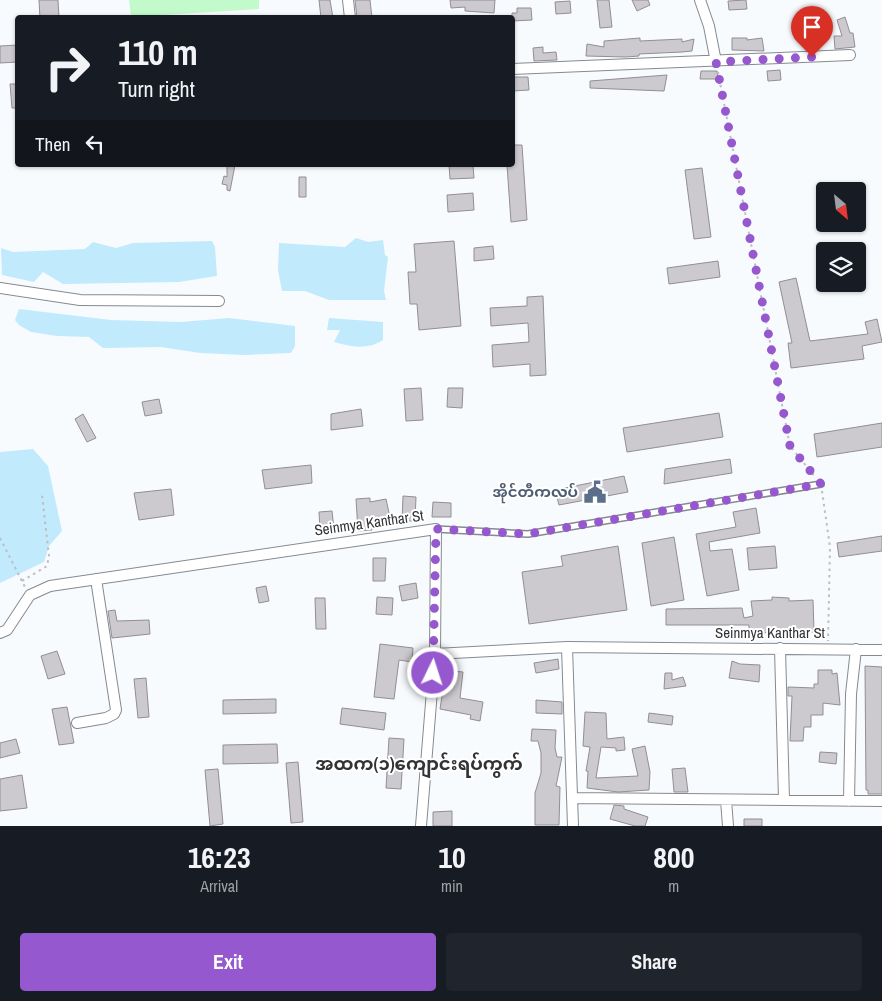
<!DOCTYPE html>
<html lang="en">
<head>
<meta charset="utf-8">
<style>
  :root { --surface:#171b24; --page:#20242c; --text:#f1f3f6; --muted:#9ea1a6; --accent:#9658ce }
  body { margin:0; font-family:"Archivo Narrow","Noto Sans Myanmar",sans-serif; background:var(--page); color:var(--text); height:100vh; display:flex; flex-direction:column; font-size:19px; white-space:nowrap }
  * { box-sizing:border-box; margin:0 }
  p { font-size:16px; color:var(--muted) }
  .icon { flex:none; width:28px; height:28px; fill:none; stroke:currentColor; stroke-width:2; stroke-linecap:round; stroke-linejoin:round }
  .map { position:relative; height:826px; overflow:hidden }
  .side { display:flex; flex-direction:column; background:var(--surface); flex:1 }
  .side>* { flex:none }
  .banner { position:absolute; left:15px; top:15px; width:500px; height:152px; border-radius:5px; box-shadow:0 1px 4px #0004; background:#171b24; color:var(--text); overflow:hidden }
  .needle { width:32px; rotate:152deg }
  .fabs { position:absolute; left:816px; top:182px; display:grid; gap:10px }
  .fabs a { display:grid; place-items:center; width:50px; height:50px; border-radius:5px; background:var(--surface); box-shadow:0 1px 4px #0004; font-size:25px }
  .pin { position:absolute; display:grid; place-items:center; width:42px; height:42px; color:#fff; margin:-51px -21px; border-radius:50% 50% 50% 0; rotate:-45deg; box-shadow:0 0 5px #0007 }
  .pin .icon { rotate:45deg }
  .me { position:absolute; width:55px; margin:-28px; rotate:4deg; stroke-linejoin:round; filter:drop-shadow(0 0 4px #0008) }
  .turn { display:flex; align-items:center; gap:18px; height:105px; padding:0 20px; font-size:22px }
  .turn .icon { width:65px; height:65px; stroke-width:2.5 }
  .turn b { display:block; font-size:35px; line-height:42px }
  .then { display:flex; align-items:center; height:48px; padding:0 20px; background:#0003; gap:10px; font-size:19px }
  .eta { display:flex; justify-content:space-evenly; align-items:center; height:85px; text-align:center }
  .eta b { font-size:30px; font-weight:800; line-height:35px }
  .cta { display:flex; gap:10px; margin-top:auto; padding:10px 20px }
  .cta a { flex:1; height:58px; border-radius:5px; background:var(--accent); color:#fff; font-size:20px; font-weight:800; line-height:58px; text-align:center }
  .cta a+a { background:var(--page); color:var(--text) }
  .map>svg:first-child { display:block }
  .green { fill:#c2facc }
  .water { fill:#c1eafd }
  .building { fill:#ccc9cf; stroke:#928e94 }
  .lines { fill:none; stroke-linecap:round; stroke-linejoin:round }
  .service-casing { stroke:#868a8f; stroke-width:8 }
  .minor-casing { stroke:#868a8f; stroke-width:12 }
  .path { stroke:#bcbec1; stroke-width:2; stroke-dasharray:2.5 4; stroke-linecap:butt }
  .service { stroke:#fff; stroke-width:5 }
  .minor { stroke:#fff; stroke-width:10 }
  .route { stroke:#9658ce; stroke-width:9; stroke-dasharray:0 16.2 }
  .labels { text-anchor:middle; stroke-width:4; stroke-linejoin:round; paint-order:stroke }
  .service-label { font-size:15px; font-weight:bold; fill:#4e5e75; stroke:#fff; text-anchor:end }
  .street-label { font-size:15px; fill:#313335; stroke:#fff }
  .quarter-label { font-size:18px; font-weight:bold; fill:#313335; stroke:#fff }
</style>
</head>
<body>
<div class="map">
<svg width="882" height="826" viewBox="0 0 882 826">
  <rect width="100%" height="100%" fill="#f8fbfe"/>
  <path class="green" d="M129 0H259V9L131 17Z"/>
  <path class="water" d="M356 238 368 242 383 240 385 255 388 257 384 291 386 300H329L305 291H282L278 270 279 243 345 247Z
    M212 241 215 247 217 276 179 282 63 284 43 272 34 282 2 275 1 248 13 252 85 249 93 242 116 248 133 243Z
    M19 309 111 320 181 322 229 318 295 326V346L291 353 245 355 200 353 161 347 103 348 89 337 57 336 31 332 19 325 15 320Z
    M329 318 383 322V340C368 350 351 347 334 342L340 330H327Z
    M33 449 48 466 62 531 49 546 44 562 0 583V452Z"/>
  <path class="building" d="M39 0H58L59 18H40Z
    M319 0H330L333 18H321Z
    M355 0H370L372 18H357Z
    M450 0H495L494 13 465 11V7L451 8Z
    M597 0H609L612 27 600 28Z
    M632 0H648L650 5 637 11Z
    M746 0 747 9 729 10 728 1Z
    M570 1 571 13 556 14 555 2Z
    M517 8H531L532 20 512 21V13H517Z
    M845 17 850 33H853L855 47 835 49 834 36H842L837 20Z
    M640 38V41L682 39V42L694 39 692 51 682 52 639 54V56L626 57 586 56 587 44 604 47V41Z
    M732 38H747V40L762 38 764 51 732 50Z
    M18 45V62L0 63V46Z
    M543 47V53L556 52 557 60 534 61 533 48Z
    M780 70 781 80 768 81 767 71Z
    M701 71H717L718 79H700Z
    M667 75 664 91 590 88V81Z
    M512 77H528L529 90 512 91Z
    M10 84H18V108H12Z
    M512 145H522L527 220 511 222 507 165H512Z
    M227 165H235L230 191 227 190V185L222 184 224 176 227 177Z
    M449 165H473L474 178 450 179Z
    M702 168 711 237 694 239 685 170Z
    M299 177H306V197H299Z
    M473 193 474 210 448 212 447 195Z
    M454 241 461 326 419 330 417 304H410L408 272H416L414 244Z
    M493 246 494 259 474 261V248Z
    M718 261 720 277 669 284 667 268Z
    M796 278 810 341 868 334 865 322 877 319 882 342 862 346 864 359 791 368 788 343H792L779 282Z
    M543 296 546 375 530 376V364L493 367 492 345 529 342 528 323 491 326 490 308 527 306V297Z
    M421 388 423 420 406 421 404 389Z
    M448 388H463L462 408 447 407Z
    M159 399 162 413 145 416 142 402Z
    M361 409 363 426 331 430V414Z
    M719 413 723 437 627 452 623 428Z
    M83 414 96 438 87 442 75 419Z
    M882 423V447L817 457 814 434Z
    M730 459 732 473 664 484 665 469Z
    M311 465 312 483 265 489 262 470Z
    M624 476 628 492 559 505 555 490Z
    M171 489 174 515 139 520 134 493Z
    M403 496 416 497 415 521H402Z
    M370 498V502L386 499 391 522 372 526V530L358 531 356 499Z
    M433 502 451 503V517H432Z
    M756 508 760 533 709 542 710 551 732 549 739 590 707 596 696 534 736 527 733 512Z
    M332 511 334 529 320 530 319 512Z
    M882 536V551L839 557 837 543Z
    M674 537 684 600 651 606 642 543Z
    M618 546 627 610 529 624 522 572 563 566 561 556Z
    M775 546 777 568 749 570 747 548Z
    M373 558H386L385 581H373Z
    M416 583 418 598 402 601 399 586Z
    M266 586 269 601 259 603 256 588Z
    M377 597 393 598 392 615 376 614Z
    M772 597 789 598V601L813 600 814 632 749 633V625H666V609L742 608 744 618 753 616 751 601 772 600Z
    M315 598H325L326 629H316Z
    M115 610 117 621 149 620 150 634 112 638 108 611Z
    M380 644 413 648 412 662 399 660 394 699 374 697Z
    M57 651 65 674 48 679 41 656Z
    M558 659 559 669 536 673 534 663Z
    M732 661 740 664 760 665 759 682 729 678Z
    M865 666 882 667V794H868V790H866Z
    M441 670 463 672 460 698 483 702 480 721 470 719 471 715 440 709 444 683H440Z
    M818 670H832V674L837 673 840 705 823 703V715H811V727H804L803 741H790L792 696H788V687L814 688V684H818Z
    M665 673H672V680L683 677 686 686 664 689Z
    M146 678 149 717 138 718 134 679Z
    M276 699V713L223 714V700Z
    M536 700 562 702V714L536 713Z
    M67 707 74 743 59 745 52 709Z
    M342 708 386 713 384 730 340 724Z
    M585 712 606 713 607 739 624 737 625 750 616 751V748L601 747 596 778 638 776 632 749 645 746 650 772 649 790 618 792 587 788 588 771H586L590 747 583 746Z
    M649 713 673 716 672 725 648 722Z
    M532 729 556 730 555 748 557 757H562L556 786 560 787 559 825H535V793L541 773V753L538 741H531Z
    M389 738 404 739 401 789 386 788Z
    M16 739 20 753 0 758V743Z
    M277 744 278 763 223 764V745Z
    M820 752 837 753 836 764 819 762Z
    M298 762 303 822 291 823 286 763Z
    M685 768 688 792H674L672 769Z
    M218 769 223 824 210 826 205 770Z
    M22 775 27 808 0 811V779Z
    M614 805 624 806V809L648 817 645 826H635L610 819Z
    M452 811V826H433V812Z
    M744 819H762V826H744Z"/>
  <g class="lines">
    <defs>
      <path id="service" d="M436 529 528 534 821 484"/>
      <path id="minor" d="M348 0 350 18
        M700 0 709 26 716 62
        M512 69 850 55
        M0 288 80 300 219 301
        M0 633 7 630 30 595 50 586 436 529 435 654 567 647 882 650
        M567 647 573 826
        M780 648 784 800
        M77 723 106 718 114 714 116 710 96 579
        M572 798 882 801
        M726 800 728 826
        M849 801 851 694 856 649
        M421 826 435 654"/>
    </defs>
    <use href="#service" class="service-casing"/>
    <use href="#minor" class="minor-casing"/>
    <path class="path" d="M718 72 790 446 816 478
      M822 491 830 547 828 641
      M0 538 25 587
      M22 581 47 566 49 556 42 495"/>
    <use href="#service" class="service"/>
    <use href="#minor" class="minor"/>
  </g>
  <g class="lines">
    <path class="route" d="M433 673 436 529 528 534 821 484 790 446 716 62 812 57"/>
  </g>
  <defs>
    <symbol id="civic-bare" viewBox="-9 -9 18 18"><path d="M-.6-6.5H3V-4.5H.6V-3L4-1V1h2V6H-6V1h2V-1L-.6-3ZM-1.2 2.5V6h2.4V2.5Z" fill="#5c6f8a" stroke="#fff" stroke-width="2.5" paint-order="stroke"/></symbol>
  </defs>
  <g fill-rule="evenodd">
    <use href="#civic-bare" x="579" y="476" width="32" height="32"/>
  </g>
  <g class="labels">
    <g class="service-label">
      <text x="578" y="497">အိုင်တီကလပ်</text>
    </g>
    <g class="street-label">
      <text transform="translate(369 523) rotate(-8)" y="5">Seinmya Kanthar St</text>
      <text x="770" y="638">Seinmya Kanthar St</text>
    </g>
    <g class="quarter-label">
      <text x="419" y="770">အထက(၁)ကျောင်းရပ်ကွက်</text>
    </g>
  </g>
</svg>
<div class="fabs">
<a><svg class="needle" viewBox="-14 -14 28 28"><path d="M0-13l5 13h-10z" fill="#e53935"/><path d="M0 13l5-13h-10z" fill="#9ea1a6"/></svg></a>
<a><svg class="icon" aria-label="layers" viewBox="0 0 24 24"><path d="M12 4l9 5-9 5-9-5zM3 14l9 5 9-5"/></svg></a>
</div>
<div class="pin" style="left:812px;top:57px;background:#d93025"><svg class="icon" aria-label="arrive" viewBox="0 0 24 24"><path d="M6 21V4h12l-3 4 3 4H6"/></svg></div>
<svg class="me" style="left:433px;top:673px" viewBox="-20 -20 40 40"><circle r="17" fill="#9658ce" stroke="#fff" stroke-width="3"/><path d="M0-11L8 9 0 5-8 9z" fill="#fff"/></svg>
<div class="banner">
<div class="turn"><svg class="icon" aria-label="right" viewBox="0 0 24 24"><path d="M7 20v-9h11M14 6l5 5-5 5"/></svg><div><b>110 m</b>Turn right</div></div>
<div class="then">Then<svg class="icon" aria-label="left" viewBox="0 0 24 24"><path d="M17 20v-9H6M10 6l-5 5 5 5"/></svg></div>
</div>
</div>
<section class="side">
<div class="eta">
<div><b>16:23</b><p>Arrival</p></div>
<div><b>10</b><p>min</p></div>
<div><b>800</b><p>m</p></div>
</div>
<div class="cta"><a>Exit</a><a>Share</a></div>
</section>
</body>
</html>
